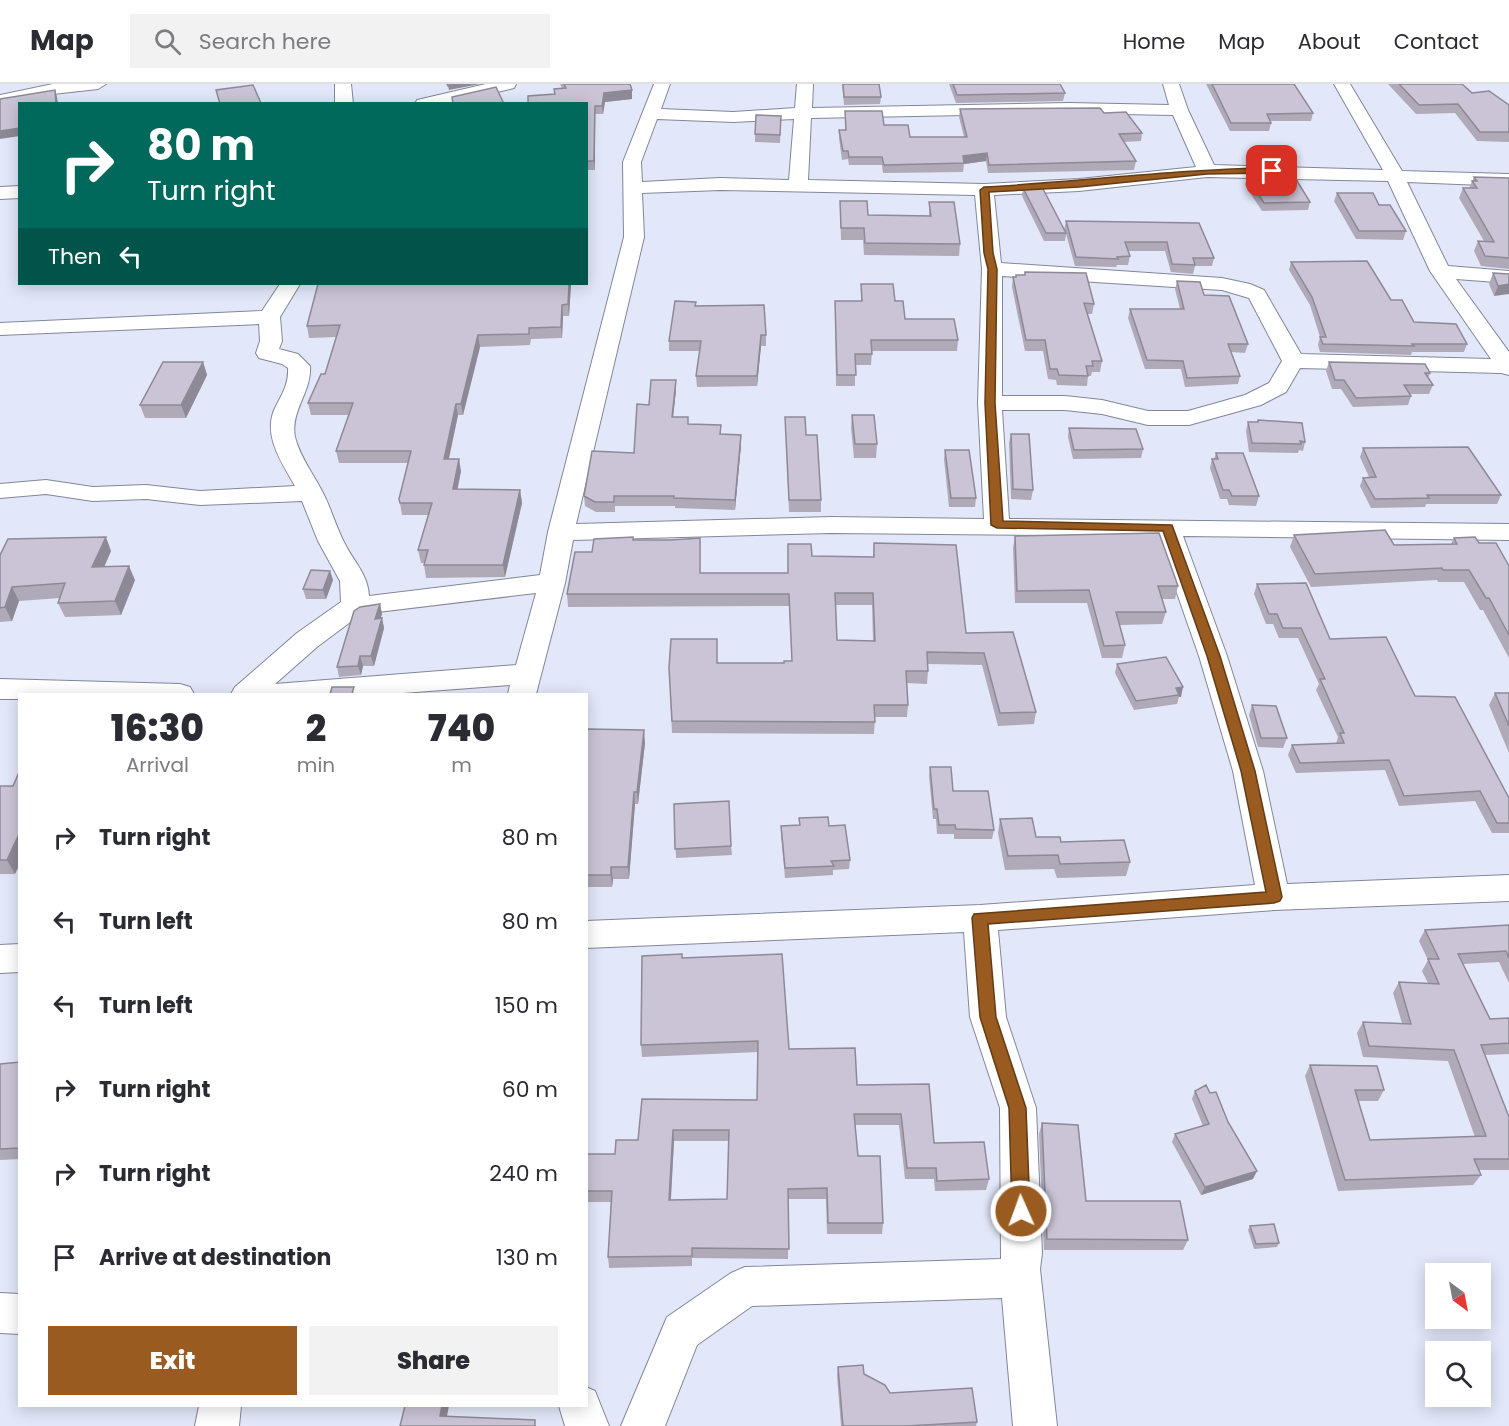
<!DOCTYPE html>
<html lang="en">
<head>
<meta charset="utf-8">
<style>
  :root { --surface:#fff; --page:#f2f2f3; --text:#2b2b33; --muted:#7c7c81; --line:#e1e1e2; --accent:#995b20 }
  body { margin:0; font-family:Poppins,sans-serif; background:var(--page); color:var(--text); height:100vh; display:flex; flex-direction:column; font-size:22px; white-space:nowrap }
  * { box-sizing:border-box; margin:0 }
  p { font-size:20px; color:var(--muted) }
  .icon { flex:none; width:33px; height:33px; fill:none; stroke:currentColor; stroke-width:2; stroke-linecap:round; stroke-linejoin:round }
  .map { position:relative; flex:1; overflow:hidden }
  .sheet { position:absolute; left:18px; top:609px; width:570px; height:714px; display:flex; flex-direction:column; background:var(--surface); border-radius:0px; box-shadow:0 3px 15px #0003 }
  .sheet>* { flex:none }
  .banner { position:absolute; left:18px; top:18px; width:570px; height:183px; border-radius:0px; box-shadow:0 3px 15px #0003; background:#00695c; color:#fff; overflow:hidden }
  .needle { width:39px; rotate:148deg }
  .fabs { position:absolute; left:1425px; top:1179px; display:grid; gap:12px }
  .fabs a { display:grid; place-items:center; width:66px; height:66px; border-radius:0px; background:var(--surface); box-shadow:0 3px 15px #0003; font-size:30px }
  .pin { position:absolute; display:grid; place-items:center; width:51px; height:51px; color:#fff; margin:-26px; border-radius:12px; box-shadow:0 3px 9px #0006 }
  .me { position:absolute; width:66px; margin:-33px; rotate:358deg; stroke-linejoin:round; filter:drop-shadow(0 0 4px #0008) }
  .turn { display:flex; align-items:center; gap:21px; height:126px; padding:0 30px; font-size:27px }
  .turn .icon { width:78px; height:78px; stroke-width:2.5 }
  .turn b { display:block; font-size:42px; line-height:51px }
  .then { display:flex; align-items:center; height:57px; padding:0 30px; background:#0003; gap:12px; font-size:22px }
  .eta { display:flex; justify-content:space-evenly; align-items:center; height:102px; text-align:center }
  .eta b { font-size:36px; font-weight:800; line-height:42px }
  .button { display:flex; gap:12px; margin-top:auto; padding:12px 30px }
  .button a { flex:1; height:69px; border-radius:0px; background:var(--accent); color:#fff; font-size:24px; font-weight:800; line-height:69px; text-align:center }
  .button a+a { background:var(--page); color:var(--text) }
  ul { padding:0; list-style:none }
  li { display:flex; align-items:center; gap:18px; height:84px; padding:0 30px }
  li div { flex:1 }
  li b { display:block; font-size:22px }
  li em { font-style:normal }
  header { display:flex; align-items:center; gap:36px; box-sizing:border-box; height:84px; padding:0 30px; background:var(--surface); border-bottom:2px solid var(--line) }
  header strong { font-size:28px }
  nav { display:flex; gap:33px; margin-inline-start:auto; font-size:21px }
  .search { width:420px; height:54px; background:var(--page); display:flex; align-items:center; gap:15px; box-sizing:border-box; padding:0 21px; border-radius:0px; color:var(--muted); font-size:22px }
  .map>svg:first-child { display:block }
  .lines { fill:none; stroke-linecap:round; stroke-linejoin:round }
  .minor-casing { stroke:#828798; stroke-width:2 }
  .minor { fill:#fff; fill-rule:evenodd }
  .wall { fill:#afa9b8; fill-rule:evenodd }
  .shaded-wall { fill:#8e8996 }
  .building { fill:#cbc4d6; stroke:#8e8996; stroke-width:1.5; fill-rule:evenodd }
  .route { fill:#995b20; stroke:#633b15; stroke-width:1.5 }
</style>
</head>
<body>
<header>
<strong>Map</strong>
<div class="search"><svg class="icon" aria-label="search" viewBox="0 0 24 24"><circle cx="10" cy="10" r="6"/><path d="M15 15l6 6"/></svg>Search here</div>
<nav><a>Home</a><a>Map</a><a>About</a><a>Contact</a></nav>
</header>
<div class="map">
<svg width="1509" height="1342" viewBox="0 0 1509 1342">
  <rect width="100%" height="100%" fill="#e2e7fa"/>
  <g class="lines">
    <defs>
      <path id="minor" d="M53 0H106L98 5 53 10 0 21V11Z
        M335 0H351L353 20H335Z
        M486 0H516L514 4 447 20H415L417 16Z
        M654 0H670L661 25 733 28 795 24 797 0H813L812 24 1069 19 1169 21 1163 0H1179L1188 26 1214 81 1383 86 1334 0H1350L1402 87 1509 90V102L1407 98 1448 182 1509 187V199L1456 195 1509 268V291L1501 289 1300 284 1286 308 1261 321 1189 341H1148L1102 330 1065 326H1002L1009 435 1509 440V456L1183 452 1227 572 1263 687 1287 800 1509 791V817L1274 826 998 846 1006 933 1036 1024 1042 1169 1040 1185 1057 1342H1013L1002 1214 752 1222 697 1261 665 1342H621L667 1233 731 1189 745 1183 1001 1175 1000 1024 970 933 964 848 586 864V837L980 821 1255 801 1233 687 1199 572 1157 452 831 449 573 456 565 499 536 610H508L510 601 389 610H231L235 603 297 549 341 518 340 497 318 457 302 417 200 421 146 415 93 417 46 410 0 414V400L46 396 93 403 146 401 200 407 295 402C282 379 262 351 275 324 282 310 289 300 288 284L282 280 259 274 256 269 260 257 259 240 0 251V239L262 227 280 200H300L280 233 282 257 279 265 298 270 310 282C312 308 290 327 295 353 300 374 315 392 324 411 332 427 337 446 346 462 355 479 368 491 369 512L540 491 548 448 624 153 623 78ZM1069 29 1173 31 1196 83 1079 95 984 100 808 96 811 34ZM657 35 733 38 794 35 789 96 720 94 642 98 641 78ZM1207 93 1388 97 1430 187 1491 275 1301 270 1264 206 1250 200 1222 194 1001 179 994 111 1079 107ZM720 106 975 111 982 185 978 319 984 435 831 433 576 440 644 153 642 109ZM1002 192 1222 206 1249 214 1282 277 1269 299 1245 311 1188 327H1148L1102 316 1065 312H1002ZM536 509 516 581 275 600 317 563 361 530Z
        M20 102V114L0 115V103Z
        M0 595 180 600 190 603 194 610H20V615H0Z
        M20 860V888L0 889V861Z
        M0 1209 20 1210V1250L0 1249Z
        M586 1303 595 1307 609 1342H565L559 1322H586Z
        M199 1322H241L239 1342H195Z"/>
    </defs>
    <use href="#minor" class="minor-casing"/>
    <use href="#minor" class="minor"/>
  </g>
  <path class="wall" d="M560 0H630L632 15 605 18 603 30H595V86H586V20L555 10 554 5 562 4Z
    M842 0H879L881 13 880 20 844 21Z
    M949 0H1060L1065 9 1063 17 956 19Z
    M1206 0H1294L1313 29 1311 37H1270L1271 39 1269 47H1230Z
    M1388 0H1462L1472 9 1509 21V58L1477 57 1455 29 1416 30Z
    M960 25 1104 29 1142 49 1141 57 1124 58 1136 77 1134 86 988 89 986 77 964 80 963 88 883 89 882 81H849L848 75 842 76 839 54V46H845V27L884 41 910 53H964L959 33Z
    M781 32 780 59 755 58V50Z
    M1247 93 1310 118 1308 126 1262 127 1245 101Z
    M1474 93 1509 94V185L1481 182 1474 167 1478 157H1484L1459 114 1463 104H1469Z
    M1023 104 1064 146 1066 137 1199 139 1214 174 1212 182H1195L1193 190 1171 188 1165 167H1128L1130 172 1128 181H1117L1116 183 1075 182 1066 150 1065 157H1044L1022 112Z
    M1337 109 1379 121 1406 147 1403 156 1356 155 1334 117Z
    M840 117 868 131 929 132V118L960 160 959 172 864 171 863 156H841Z
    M1291 178 1391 216 1414 238 1467 260 1464 268H1412L1411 271 1320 268 1318 261 1320 253 1310 221 1289 186Z
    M1025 188 1094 220 1092 230H1087L1102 277 1100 288H1092L1091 292H1088L1087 302 1057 301 1056 296 1048 295 1043 267H1025L1012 203 1013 193H1016V191H1024Z
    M1493 189 1509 190 1494 212 1489 200Z
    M1177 197 1204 211 1248 260 1245 269 1231 268 1240 292 1238 300 1185 303 1181 285H1145L1128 234 1130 225H1180L1175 205Z
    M571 200 569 232H563L562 254 531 255 530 261 480 263 463 331H458L449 375 461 387 457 406H520L522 419 505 493 426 494 424 481 425 479H421L418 466 428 431H402L400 419 408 379H339L336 367 349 331H311L308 319 325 290 336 253 309 254 307 242Z
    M861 200 895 217 905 235 958 256 957 267H872L871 281H855V302H836L835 217H861Z
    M696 222 766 251V262H761L757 302 697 303 696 292 700 267H669V257Z
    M203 278 207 291 186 334H145L140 321Z
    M1329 278 1430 289 1428 294 1433 301 1429 310H1410L1411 312 1408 321 1353 323 1341 305H1332L1326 287Z
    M676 296V306L673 333 688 340 721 341V350L741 361 735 426 675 424V422H615V428H596L585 422 584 412 634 369 649 321Z
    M852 331 877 360 876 374H854L851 344Z
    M785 333 806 351 821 416V428H789Z
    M1258 336 1305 358 1303 367 1299 366 1298 369 1249 368 1246 347 1248 338H1257Z
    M1069 344 1143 365 1141 374 1073 375 1068 353Z
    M1011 350 1033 406 1031 416 1011 415 1009 359Z
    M1363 364 1501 411 1497 420H1426L1425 423 1371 424 1360 402 1363 394 1369 393 1360 373Z
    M945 366 976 414 975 423H949L944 375Z
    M1216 369 1259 412 1256 422 1229 421 1227 415H1220L1210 384 1212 375H1214Z
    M1294 451 1394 461 1451 460 1454 454 1479 459 1509 482V574L1483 526H1480L1464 498H1438L1437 496 1311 503 1290 463Z
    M1015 452 1178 502 1175 515H1162L1166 528 1162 540 1119 541 1125 561 1122 574H1102L1087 519H1015L1013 464Z
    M700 454V489H788L812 472 873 473 874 459 966 549 1036 628 1034 640 998 642 982 581 928 580V587L927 600 907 599 908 621 907 633H875L874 650 672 649 669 584 718 579H784L792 577 789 522 568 523 567 510 634 456H671ZM836 521H872L873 557 837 556Z
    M111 467 104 483 135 496 121 531 65 533 58 519 60 514 19 517 12 537 0 538V471Z
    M330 487 333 496 326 515H306L303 505Z
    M1257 500 1330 555 1415 612 1509 714V749H1492L1475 717 1399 722 1385 686 1296 689 1288 671 1292 661 1336 660 1338 653 1316 606 1319 600 1298 554H1279L1273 540H1266L1254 510Z
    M380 520 382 530 380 534H382L384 544 374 582H363L361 591 339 593 337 583Z
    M1166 573 1181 613H1179L1177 620 1134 626 1115 589 1117 580Z
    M1495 609H1509V669L1489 621Z
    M1252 621 1287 654 1283 664 1258 663 1249 631Z
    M586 651 645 659 638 720H635L629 795H613L612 803H586Z
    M930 683 953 707 994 746 992 755H954V750H937L936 735H933L929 692Z
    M0 702 15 790H0Z
    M674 720 731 762 732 771 676 774Z
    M799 734 829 742 850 776 849 785 833 786V791L785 794 781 751V742L799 741Z
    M1000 735 1036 753 1061 758 1130 778 1126 792 1057 794 1054 785 1005 786 998 749Z
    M1509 841V899L1499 878 1463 880 1490 935 1509 934V970L1485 971 1509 1033V1086H1478L1481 1091 1473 1101 1338 1107 1305 992 1310 981 1384 1006 1378 1017H1358L1370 1056 1475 1053 1448 977 1363 973 1357 949 1363 938 1402 939 1393 909 1399 898 1428 899 1422 887 1428 876 1419 857 1425 846Z
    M682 874 789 965 857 1001 929 1000 934 1059 989 1095 986 1106 935 1107 934 1095H905L899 1041H855L858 1072 883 1139 882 1150H827L826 1115H788V1175L692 1174V1182L609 1184 608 1173 611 1118H586V1070H615L638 1056 757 1016 758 968 642 973 641 961ZM674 1057H729L727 1115 671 1116Z
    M20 978V1075L0 1076V980Z
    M1195 1007 1210 1009 1228 1038 1253 1095 1201 1111 1172 1058 1175 1050 1203 1042 1192 1015Z
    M1042 1039 1086 1117 1188 1156 1183 1166H1044L1039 1050Z
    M1250 1142 1279 1159 1277 1163 1254 1165 1248 1146Z
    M838 1283 864 1290 890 1309 977 1338 976 1342H841L837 1292Z"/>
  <path class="shaded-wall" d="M460 0H480L449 6 448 2Z
    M55 6 57 13 58 20H56Z
    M632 6V15L605 18 603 30 602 22 604 9Z
    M595 22V86L594 77Z
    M20 44V52L0 55V47Z
    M987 69 986 77 964 80 963 72Z
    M569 200H571L569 232 568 220Z
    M1509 200V210L1494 212 1498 202Z
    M562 221 563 232 562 254 561 243Z
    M478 251 480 263 463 331 461 320Z
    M761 251V262L757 302V292Z
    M203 278 207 291 186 334 181 321Z
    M676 296V306L672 343V333Z
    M456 320 458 331 446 387 444 375Z
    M741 351V361L735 426V416Z
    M459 375 461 387 455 418 453 405Z
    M520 406 522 419 505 493 503 481Z
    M106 453 111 467 98 497 92 483Z
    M129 482 135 496 121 531 115 517Z
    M330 487 333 496 326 515 323 506Z
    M12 503 19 517 12 537 5 523Z
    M380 520 382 530 378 544 375 535Z
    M382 534 384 544 374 582 371 572Z
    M360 572 363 582 361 591 358 582Z
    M1183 603 1181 613H1179V611L1176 604Z
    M644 646 645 659 638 720 637 708Z
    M634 708 635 720 629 795 628 783Z
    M20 748V780L15 790 7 776Z
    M611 783 613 795 612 803 611 791Z
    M673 1046 674 1057 670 1127 669 1116Z
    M1257 1087 1253 1095 1201 1111 1205 1103Z
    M442 1322H449L445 1342 440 1332Z"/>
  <path class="building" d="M447 0H460L448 2Z
    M564 0H630L632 6 604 9 602 22H595L594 77H586V20H528V12L555 10 554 5 566 4Z
    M843 0H879L881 13H844Z
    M953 0H1060L1065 9 957 11Z
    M1212 0H1294L1313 29 1267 30 1271 39H1231Z
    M1399 0H1462L1472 9 1489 7 1509 21V48H1480L1458 20 1419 21Z
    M253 1 261 19 220 20 216 6Z
    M496 3 504 20H453L452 13Z
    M55 6 56 20H20V44L0 47V15Z
    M1100 24 1104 29 1126 28 1142 49 1119 50 1136 77 989 81 987 69 963 72 964 79 884 81 882 73H849L848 67H843L839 46H846L845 27H882L884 41H908L910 53H967L960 25Z
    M756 31 781 32 780 51 755 50Z
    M1294 92 1310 118 1264 119 1247 93Z
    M1474 93 1509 94V174L1485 172 1478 157 1494 158 1463 104H1477L1472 97H1477Z
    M1042 103 1066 149H1046L1023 104Z
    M1337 109H1373L1379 121H1390L1406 147H1359Z
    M840 117H867L868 131 931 132 929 118H954L960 160 865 159 864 144H841Z
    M1066 137 1199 139 1214 174H1193L1195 181 1172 180 1167 158H1125L1130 172 1117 173 1118 175 1076 173Z
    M1367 177 1391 216H1402L1414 238 1456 240 1467 260H1412L1414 262 1323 260 1320 253H1326L1312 213 1291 178Z
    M1025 188 1086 189 1094 220 1084 219 1102 277H1092L1093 282H1086L1088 292 1059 291 1057 285H1050L1045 256H1026L1013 193H1016V191H1025Z
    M1493 189 1509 190V200L1498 202Z
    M1177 197 1200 198 1204 211 1229 212 1248 260H1228L1240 292 1187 294 1183 277 1147 276 1130 225H1184Z
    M318 200H569L568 220 562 221 561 243 529 244V250L478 251 461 320H456L444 375H459L453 405 520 406 503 481H424L428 466H418L432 419H400L399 415 411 367H336L353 319H308L321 290H325L340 241 307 242Z
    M861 200H893L895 217H903L905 235H954L958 256H871L872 270H855L856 291H837L835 217H862Z
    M675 217 696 218 695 222 764 221 766 251H761L757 292H696L701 257H669Z
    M163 278H203L181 321H140Z
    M1329 278 1425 280 1430 289H1425L1433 301H1404L1411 312 1356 314 1344 296H1335Z
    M651 296H676L672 333H688V340L721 341 720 350 741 351 735 416 674 414V412H614V418H595L584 412 592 367 634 369 637 320 649 321Z
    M852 331H874L877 360H855Z
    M785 333H805L806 351H817L821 416H789Z
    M1258 336 1302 339 1305 358 1300 357 1301 360 1252 359 1248 338H1258Z
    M1069 344 1136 345 1143 365 1074 366Z
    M1011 350H1029L1033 406 1013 405Z
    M1468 363 1501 411H1427L1429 414 1375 415 1363 394 1376 393 1363 364Z
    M945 366H969L976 414H951Z
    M1216 369H1243L1259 412H1232L1229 406H1223L1212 375H1218Z
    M1385 446 1394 461 1457 460 1454 454 1475 453 1479 459H1496L1509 482V551L1489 514H1486L1469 486H1443L1442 484 1315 490 1294 451Z
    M1159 449 1178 502H1158L1166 528H1116L1125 561 1104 562 1089 506 1017 507 1015 452Z
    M106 453 92 483 129 482 115 517 58 519 65 499 12 503 5 523 0 524V471L8 455Z
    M633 453V456H671L700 454V489H788V460H811L812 472 874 473V459L956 461 966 549 1013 548 1036 628 1000 629 984 569 927 568 928 587H906L908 621H874L875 638 672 637 669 584 671 555H717V579H784V577H792L789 510H567L575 468H592L594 455ZM835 509H873L875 557 837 556Z
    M311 486 330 487 323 506 303 505Z
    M1306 499 1330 555 1386 553 1415 612 1455 613 1509 714V739H1497L1480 707 1404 712 1389 676 1300 679 1292 661 1344 659 1340 649H1344L1320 595H1325L1301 544H1283L1277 530H1269L1257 500Z
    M380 520 375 535 382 534 371 572H360L358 582 337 583 354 527 360 523Z
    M1166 573 1183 603 1176 604 1179 611 1136 617 1117 580Z
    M332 603H354L352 610H330Z
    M1495 609H1509V642Z
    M1252 621 1276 622 1287 654H1261Z
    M587 645 644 646 637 708H634L628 783H611V791H586V651Z
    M930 683H951L953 707H988L994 746 956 745 955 741H939L937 725H934Z
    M20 686V748L7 776H0V702H13Z
    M729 717 731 762 675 765 674 720Z
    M828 733 829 742 845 741 850 776 831 777 834 782 785 784 781 742 800 741 799 734Z
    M1032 734 1036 753H1060L1061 758 1124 756 1130 778 1060 780 1058 771 1008 772 1000 735Z
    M1509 841V874L1506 867 1458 870 1490 935 1509 934V959L1481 961 1509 1033V1075H1474L1481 1091 1345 1096 1310 981 1377 982 1384 1006H1355L1370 1056 1486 1052 1454 966 1369 962 1363 938 1411 940 1399 898 1439 900 1428 875H1439L1425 846Z
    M682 870V874L782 870 789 965 855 964 857 1001 929 1000 934 1059 984 1058 989 1095 937 1097 936 1084H907L901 1030H854L858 1072H880L883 1139H828L827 1104 788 1105 789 1165 692 1164V1172L608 1173 612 1107H586V1070H615L616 1056H638L642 1015 757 1016 758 957 641 961 642 872ZM673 1046H729L727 1115 669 1116Z
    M20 978V1064L0 1065V980Z
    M1206 1001 1210 1009 1216 1008 1228 1038 1257 1087 1205 1103 1175 1050 1209 1040 1195 1007Z
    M1042 1039 1078 1041 1086 1117H1180L1188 1156 1047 1155Z
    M1274 1140 1279 1159 1256 1160 1250 1142Z
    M863 1281 864 1290 885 1301 890 1309 972 1304 977 1338 906 1342H843L838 1283Z
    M405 1322H442L440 1332 535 1336V1342H400Z"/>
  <path class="route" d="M1272 84 1277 87 1275 89 1207 90 1079 103 989 108 993 169 997 185 995 319 1003 437 1172 441 1220 572 1255 687 1282 813 1280 817 1274 819 988 840 996 933 1026 1024 1030 1127 1027 1133 1021 1136 1014 1133 1012 1127 1009 1024 980 933 972 834 974 830 1266 808 1241 687 1207 572 1163 447 997 444 991 441 985 319 988 185 984 169 980 106 984 103C1081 98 1176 85 1272 84Z"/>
</svg>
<div class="fabs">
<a><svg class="needle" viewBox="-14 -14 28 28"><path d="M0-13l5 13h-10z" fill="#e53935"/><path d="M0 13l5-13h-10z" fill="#7c7c81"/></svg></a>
<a><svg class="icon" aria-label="search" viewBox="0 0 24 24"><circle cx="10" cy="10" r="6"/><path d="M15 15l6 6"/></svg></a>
</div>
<div class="pin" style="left:1272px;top:87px;background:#d93025"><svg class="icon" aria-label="arrive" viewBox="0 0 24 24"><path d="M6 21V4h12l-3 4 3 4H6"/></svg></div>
<svg class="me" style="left:1021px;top:1127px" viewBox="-20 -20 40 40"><circle r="17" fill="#995b20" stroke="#fff" stroke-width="3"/><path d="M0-11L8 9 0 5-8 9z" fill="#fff"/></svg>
<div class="banner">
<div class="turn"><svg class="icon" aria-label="right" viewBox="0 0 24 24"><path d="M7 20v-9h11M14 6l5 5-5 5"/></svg><div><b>80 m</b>Turn right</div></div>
<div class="then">Then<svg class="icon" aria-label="left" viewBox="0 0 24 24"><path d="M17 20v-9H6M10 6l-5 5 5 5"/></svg></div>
</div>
<section class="sheet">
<div class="eta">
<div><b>16:30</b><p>Arrival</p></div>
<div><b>2</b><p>min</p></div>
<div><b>740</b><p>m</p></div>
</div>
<ul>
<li><svg class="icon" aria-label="right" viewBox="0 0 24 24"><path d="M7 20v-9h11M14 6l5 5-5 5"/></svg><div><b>Turn right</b></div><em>80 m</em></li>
<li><svg class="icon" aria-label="left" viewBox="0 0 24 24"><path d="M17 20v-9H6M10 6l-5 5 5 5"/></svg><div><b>Turn left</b></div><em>80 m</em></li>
<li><svg class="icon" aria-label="left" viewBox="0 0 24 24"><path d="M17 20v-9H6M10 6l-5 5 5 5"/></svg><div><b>Turn left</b></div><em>150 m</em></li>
<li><svg class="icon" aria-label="right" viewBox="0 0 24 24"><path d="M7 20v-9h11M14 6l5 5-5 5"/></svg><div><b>Turn right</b></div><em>60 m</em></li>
<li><svg class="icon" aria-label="right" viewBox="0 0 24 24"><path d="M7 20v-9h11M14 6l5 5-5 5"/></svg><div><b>Turn right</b></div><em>240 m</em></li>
<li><svg class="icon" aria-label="arrive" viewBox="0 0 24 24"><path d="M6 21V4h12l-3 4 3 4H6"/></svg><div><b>Arrive at destination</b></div><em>130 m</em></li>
</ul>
<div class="button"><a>Exit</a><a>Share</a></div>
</section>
</div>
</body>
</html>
